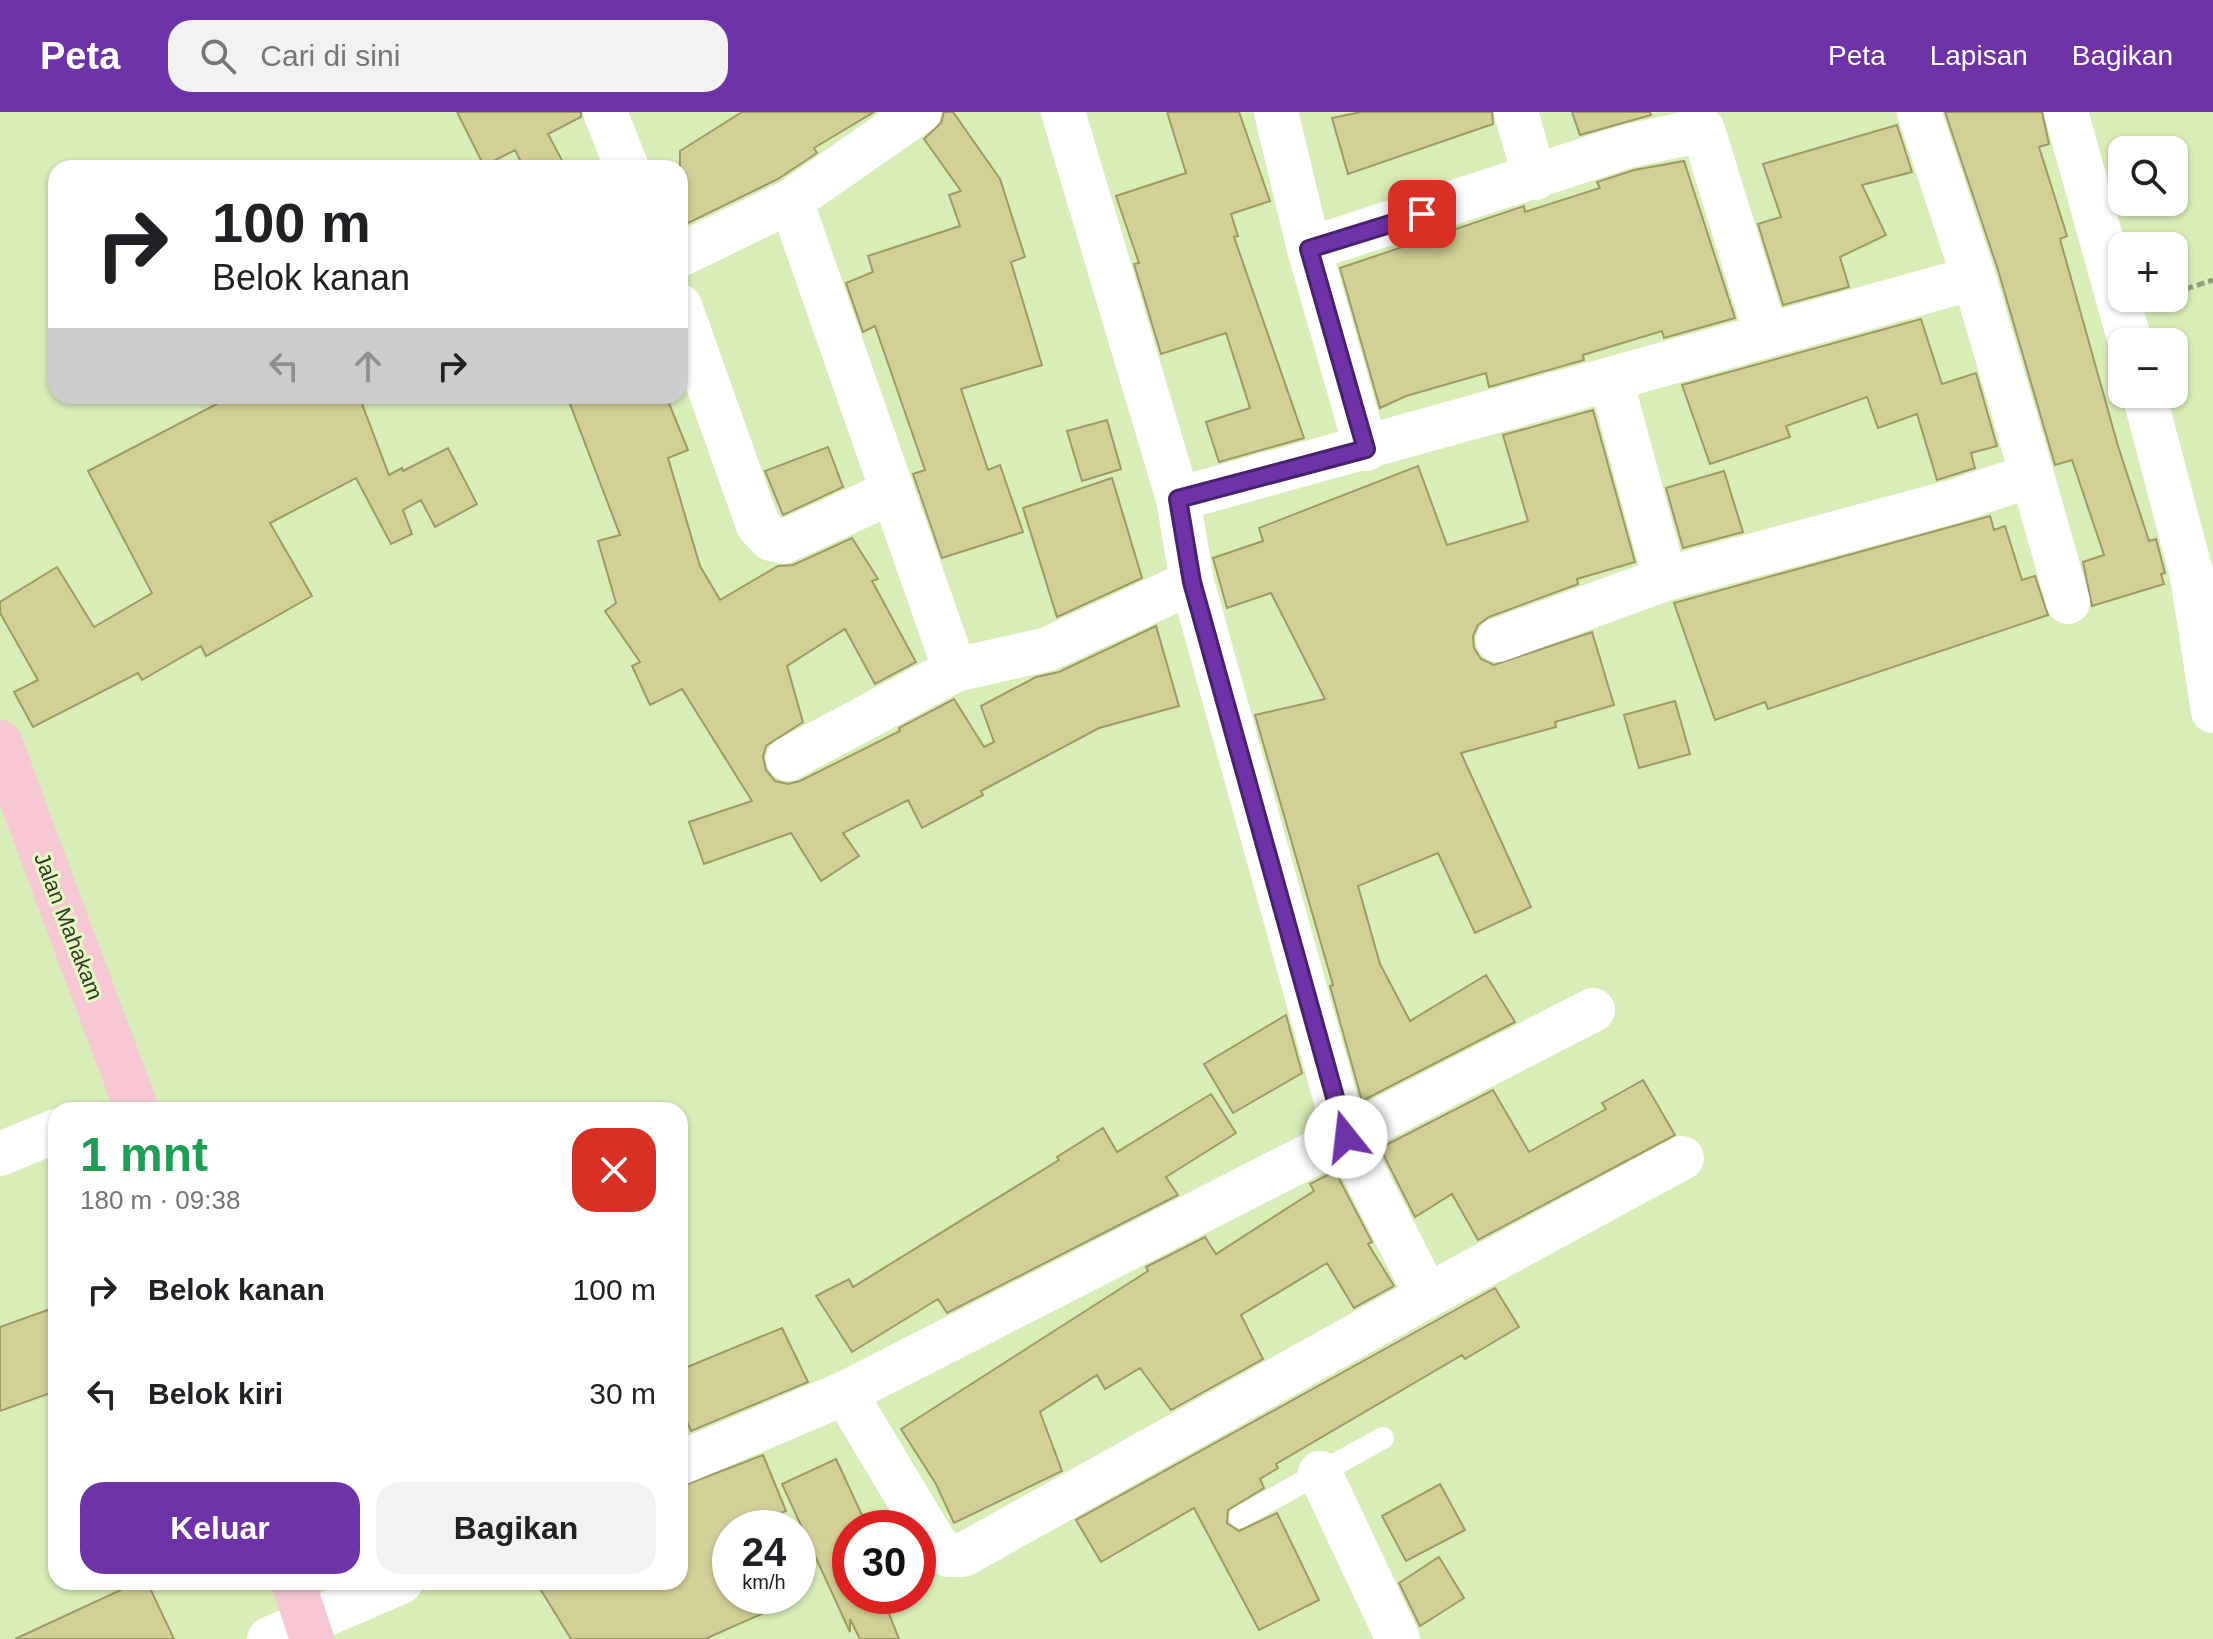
<!DOCTYPE html>
<html lang="id">
<head>
<meta charset="utf-8">
<style>
  :root { --surface:#fff; --page:#f2f2f2; --text:#202124; --muted:#757577; --accent:#7032a7 }
  body { margin:0; font-family:Arial,sans-serif; background:var(--page); color:var(--text); height:100vh; display:flex; flex-direction:column; font-size:30px; white-space:nowrap }
  * { box-sizing:border-box; margin:0 }
  p { font-size:26px; color:var(--muted) }
  .icon { flex:none; width:44px; height:44px; fill:none; stroke:currentColor; stroke-width:2; stroke-linecap:round; stroke-linejoin:round }
  .map { position:relative; flex:1; overflow:hidden }
  .panel { position:absolute; left:48px; top:990px; width:640px; height:488px; display:flex; flex-direction:column; background:var(--surface); border-radius:24px; box-shadow:0 2px 6px #0004 }
  .panel>* { flex:none }
  .hud { position:absolute; left:48px; top:48px; width:640px; height:244px; border-radius:24px; box-shadow:0 2px 6px #0004; background:#fff; color:var(--text); overflow:hidden }
  .tools { position:absolute; left:2108px; top:24px; display:grid; gap:16px }
  .tools a { display:grid; place-items:center; width:80px; height:80px; border-radius:16px; background:var(--surface); box-shadow:0 2px 6px #0004; font-size:40px }
  .speed { position:absolute; left:712px; top:1398px; display:flex; gap:16px; font-size:40px; font-weight:700; text-align:center }
  .speed>* { display:grid; place-content:center; width:104px; height:104px; border-radius:50%; background:var(--surface); box-shadow:0 2px 6px #0004; line-height:1 }
  .speed small { font-size:20px; font-weight:400 }
  .speed .limit { border:12px solid #d22; background:#fff; color:#111 }
  .pin { position:absolute; display:grid; place-items:center; width:68px; height:68px; color:#fff; margin:-34px; border-radius:16px; box-shadow:0 4px 12px #0006 }
  .me { position:absolute; width:88px; margin:-44px; rotate:344deg; stroke-linejoin:round; filter:drop-shadow(0 0 6px #0008) }
  .turn { display:flex; align-items:center; gap:28px; height:168px; padding:0 32px; font-size:36px }
  .turn .icon { width:104px; height:104px; stroke-width:2.5 }
  .turn b { display:block; font-size:56px; line-height:68px }
  .lanes { display:flex; align-items:center; height:76px; padding:0 32px; background:#0003; justify-content:center; gap:40px; direction:ltr }
  .lanes .off { opacity:.35 }
  .round { display:grid; place-items:center; flex:none; width:84px; height:84px; border-radius:24px; background:var(--page) }
  .overview { display:flex; align-items:center; justify-content:space-between; height:136px; padding:0 32px }
  h1 { font-size:48px; font-weight:800; line-height:60px; color:#1e9e55 }
  .cta { display:flex; gap:16px; margin-top:auto; padding:16px 32px }
  .cta a { flex:1; height:92px; border-radius:24px; background:var(--accent); color:#fff; font-size:32px; font-weight:800; line-height:92px; text-align:center }
  .cta a+a { background:var(--page); color:var(--text) }
  ul { padding:0; list-style:none }
  li { display:flex; align-items:center; gap:24px; height:104px; padding:0 32px }
  li div { flex:1 }
  li b { display:block; font-size:30px }
  li em { font-style:normal }
  header { display:flex; align-items:center; gap:48px; box-sizing:border-box; height:112px; padding:0 40px; background:var(--accent); color:#fff }
  header strong { font-size:38px }
  nav { display:flex; gap:44px; margin-inline-start:auto; font-size:28px }
  .search { width:560px; height:72px; background:var(--page); display:flex; align-items:center; gap:20px; box-sizing:border-box; padding:0 28px; border-radius:24px; color:var(--muted); font-size:30px }
  .map>svg:first-child { display:block }
  .building { fill:#d3d097; stroke:#9e9a63; stroke-width:2 }
  .lines { fill:none; stroke-linecap:round; stroke-linejoin:round }
  .path { stroke:#909f77; stroke-width:5; stroke-dasharray:8 4; stroke-linecap:butt }
  .service { stroke:#fff; stroke-width:22 }
  .minor { stroke:#fff; stroke-width:44 }
  .tertiary { stroke:#fff; stroke-width:44 }
  .primary { stroke:#f7c8d3; stroke-width:44 }
  .route-casing { stroke:#49206d; stroke-width:20 }
  .route { stroke:#7032a7; stroke-width:14 }
  .labels { text-anchor:middle; stroke-width:6; stroke-linejoin:round; paint-order:stroke }
  .street-label { font-size:22px; fill:#313924; stroke:#e6fbc4 }
</style>
</head>
<body>
<header>
<strong>Peta</strong>
<div class="search"><svg class="icon" aria-label="search" viewBox="0 0 24 24"><circle cx="10" cy="10" r="6"/><path d="M15 15l6 6"/></svg>Cari di sini</div>
<nav><a>Peta</a><a>Lapisan</a><a>Bagikan</a></nav>
</header>
<div class="map">
<svg width="2213" height="1527" viewBox="0 0 2213 1527">
  <rect width="100%" height="100%" fill="#d9edb7"/>
  <path class="building" d="M457 0H581V5L548 22 566 56H524L515 38 484 54Z
    M742 0H874L814 36 817 41 778 67 680 115V39Z
    M944 0H953L1000 67 1025 145 1011 150 1042 253 961 277 988 358 1000 353 1023 420 942 446 913 362 925 358 875 214 863 220 846 171 873 160 868 144 960 114 949 83 961 79 924 27 941 11Z
    M1167 0H1239L1270 89 1231 102 1238 124 1234 125 1304 326 1219 350 1206 310 1250 296 1226 221 1161 242 1134 152 1139 151 1116 84 1186 61Z
    M1361 0H1492L1493 12 1348 62 1332 6Z
    M1572 0H1650L1651 3 1580 23Z
    M1945 0H2042L2049 32 2039 35 2067 124 2060 127 2118 334 2149 429 2156 427 2165 461 2161 462 2164 472 2092 494 2083 450 2104 443 2072 348 2055 353 1998 158Z
    M1897 13 1912 60 1862 73 1886 123 1840 145 1849 175 1783 193 1758 112 1781 105 1763 52Z
    M1684 49 1735 206 1664 226 1662 219 1583 243 1584 248 1489 275 1486 261 1406 284 1380 296 1340 156 1524 94 1525 100 1600 76 1597 70 1634 58Z
    M1921 207 1942 272 1976 261 1997 334 1971 341 1975 356 1937 368 1917 302 1878 316 1867 285 1786 314 1790 325 1710 352 1682 273Z
    M232 284H359L389 363 402 356 403 359 448 336 477 392 435 415 421 388 403 398 412 422 391 432 356 366 270 411 312 484 206 544 201 534 142 568 138 561 33 615 14 580 38 568 0 501V490L57 455 94 515 152 481 88 359Z
    M567 284H666L688 338 668 346 700 454 720 488 778 454 793 453 852 426 878 467 872 469 916 550 875 572 845 517 787 554 803 610 766 634 763 645 766 658 775 669 788 672 800 669 900 619 899 616 954 587 984 635 994 630 981 594 1036 565 1059 560 1156 514 1179 594 1099 616 981 679 983 683 922 716 908 688 843 721 859 744 821 769 791 721 704 752 689 710 752 689 682 577 650 593 632 554 640 550 605 499 616 491 598 429 620 423Z
    M1593 298 1635 450 1577 467 1578 472 1489 505 1478 513 1473 524 1474 536 1481 547 1494 553 1592 520 1614 593 1555 610 1556 615 1461 641 1531 795 1475 821 1438 741 1358 774 1380 852 1410 909 1486 863 1515 910 1362 989 1330 874 1333 873 1255 603 1325 587 1271 481 1227 496 1213 446 1263 429 1259 416 1418 354 1447 433 1528 409 1503 323Z
    M1107 308 1121 357 1082 369 1067 319Z
    M828 335 843 375 783 403 765 359Z
    M1724 359 1743 420 1683 436 1666 376Z
    M1112 366 1142 466 1057 505 1023 396Z
    M1990 404 1994 418 2005 414 2022 468 2035 464 2048 503 1768 597 1765 590 1715 608 1674 491Z
    M1675 589 1690 642 1639 656 1624 603Z
    M1286 903 1302 961 1233 1001 1204 952Z
    M1643 968 1675 1023 1478 1128 1452 1082 1415 1105 1380 1036 1493 978 1529 1040 1606 997 1602 991Z
    M1211 982 1236 1021 1166 1065 1178 1083 947 1201 938 1187 852 1240 816 1184 849 1167 853 1175 1059 1048 1057 1045 1103 1016 1117 1040Z
    M1335 1059 1372 1130 1368 1132 1394 1174 1354 1196 1327 1151 1241 1203 1263 1247 1171 1298 1140 1256 1105 1277 1097 1263 1040 1300 1062 1359 954 1411 936 1372 901 1317 1148 1159 1146 1155 1205 1125 1216 1142 1314 1079 1310 1072Z
    M1495 1176 1519 1215 1465 1247 1462 1243 1276 1352 1278 1356 1260 1367 1264 1376 1228 1398 1227 1411 1239 1419 1277 1401 1319 1488 1259 1518 1194 1396 1101 1450 1076 1408Z
    M56 1195V1279L0 1299V1215Z
    M782 1216 808 1270 691 1319 680 1293V1258Z
    M763 1343 786 1399 742 1416H730V1484H802L705 1527H571L536 1470H680V1375Z
    M836 1347 868 1416H850V1484H882L899 1527H860L850 1507V1520L782 1372Z
    M1440 1372 1465 1418 1406 1449 1382 1404Z
    M1439 1445 1464 1486 1420 1514 1399 1471Z
    M138 1470H147L174 1527H15Z"/>
  <g class="lines">
    <path class="path" d="M2174 181 2213 168"/>
    <path class="service" d="M1240 1405 1383 1326"/>
    <path class="minor" d="M605 0 627 56
      M1276 0 1309 137 1366 337
      M1516 0 1535 66
      M2066 0 2130 230
      M791 89 955 558 1048 537 1192 470
      M1309 137 1628 34 1703 18 1766 222
      M680 143 791 89 919 0
      M680 194 758 413 771 427 783 430 892 380
      M1611 268 1665 467
      M2144 282 2192 464 2213 599
      M2032 363 2068 490
      M1178 387 1974 166
      M1498 528 1665 467 1955 389 2032 363 1974 166 1919 0
      M788 647 955 558
      M1427 1184 1682 1046
      M845 1281 936 1433 949 1443H963L1427 1184 1346 1025 1593 898
      M680 1351 845 1281 1346 1025 1192 470 1178 387 1063 0
      M1320 1361 1398 1527
      M269 1527 401 1470"/>
    <path class="tertiary" d="M0 1042 56 1019"/>
    <path class="primary" d="M0 630 137 998
      M293 1470 312 1527"/>
  </g>
  <g class="lines">
    <defs>
      <path id="route" d="M1346 1025 1192 470 1178 387 1366 337 1309 137 1422 102"/>
    </defs>
    <use href="#route" class="route-casing"/>
    <use href="#route" class="route"/>
  </g>
  <g class="labels">
    <g class="street-label">
      <text transform="translate(69 814) rotate(69)" y="8">Jalan Mahakam</text>
    </g>
  </g>
</svg>
<div class="tools">
<a><svg class="icon" aria-label="search" viewBox="0 0 24 24"><circle cx="10" cy="10" r="6"/><path d="M15 15l6 6"/></svg></a>
<a>+</a>
<a>−</a>
</div>
<div class="speed"><div>24<small>km/h</small></div><div class="limit">30</div></div>
<div class="pin" style="left:1422px;top:102px;background:#d93025"><svg class="icon" aria-label="arrive" viewBox="0 0 24 24"><path d="M6 21V4h12l-3 4 3 4H6"/></svg></div>
<svg class="me" style="left:1346px;top:1025px" viewBox="-20 -20 40 40"><circle r="19" fill="#fff"/><path d="M0-13L10 11 0 6-10 11z" fill="#7032a7"/></svg>
<div class="hud">
<div class="turn"><svg class="icon" aria-label="right" viewBox="0 0 24 24"><path d="M7 20v-9h11M14 6l5 5-5 5"/></svg><div><b>100 m</b>Belok kanan</div></div>
<div class="lanes"><svg class="icon off" aria-label="left" viewBox="0 0 24 24"><path d="M17 20v-9H6M10 6l-5 5 5 5"/></svg><svg class="icon off" aria-label="ahead" viewBox="0 0 24 24"><path d="M12 20V5M6 11l6-6 6 6"/></svg><svg class="icon" aria-label="right" viewBox="0 0 24 24"><path d="M7 20v-9h11M14 6l5 5-5 5"/></svg></div>
</div>
<section class="panel">
<div class="overview"><div><h1>1 mnt</h1><p>180 m · 09:38</p></div><a class="round" style="background:#d93025;color:#fff"><svg class="icon" aria-label="close" viewBox="0 0 24 24"><path d="M6 6l12 12M18 6L6 18"/></svg></a></div>
<ul>
<li><svg class="icon" aria-label="right" viewBox="0 0 24 24"><path d="M7 20v-9h11M14 6l5 5-5 5"/></svg><div><b>Belok kanan</b></div><em>100 m</em></li>
<li><svg class="icon" aria-label="left" viewBox="0 0 24 24"><path d="M17 20v-9H6M10 6l-5 5 5 5"/></svg><div><b>Belok kiri</b></div><em>30 m</em></li>
</ul>
<div class="cta"><a>Keluar</a><a>Bagikan</a></div>
</section>
</div>
</body>
</html>
